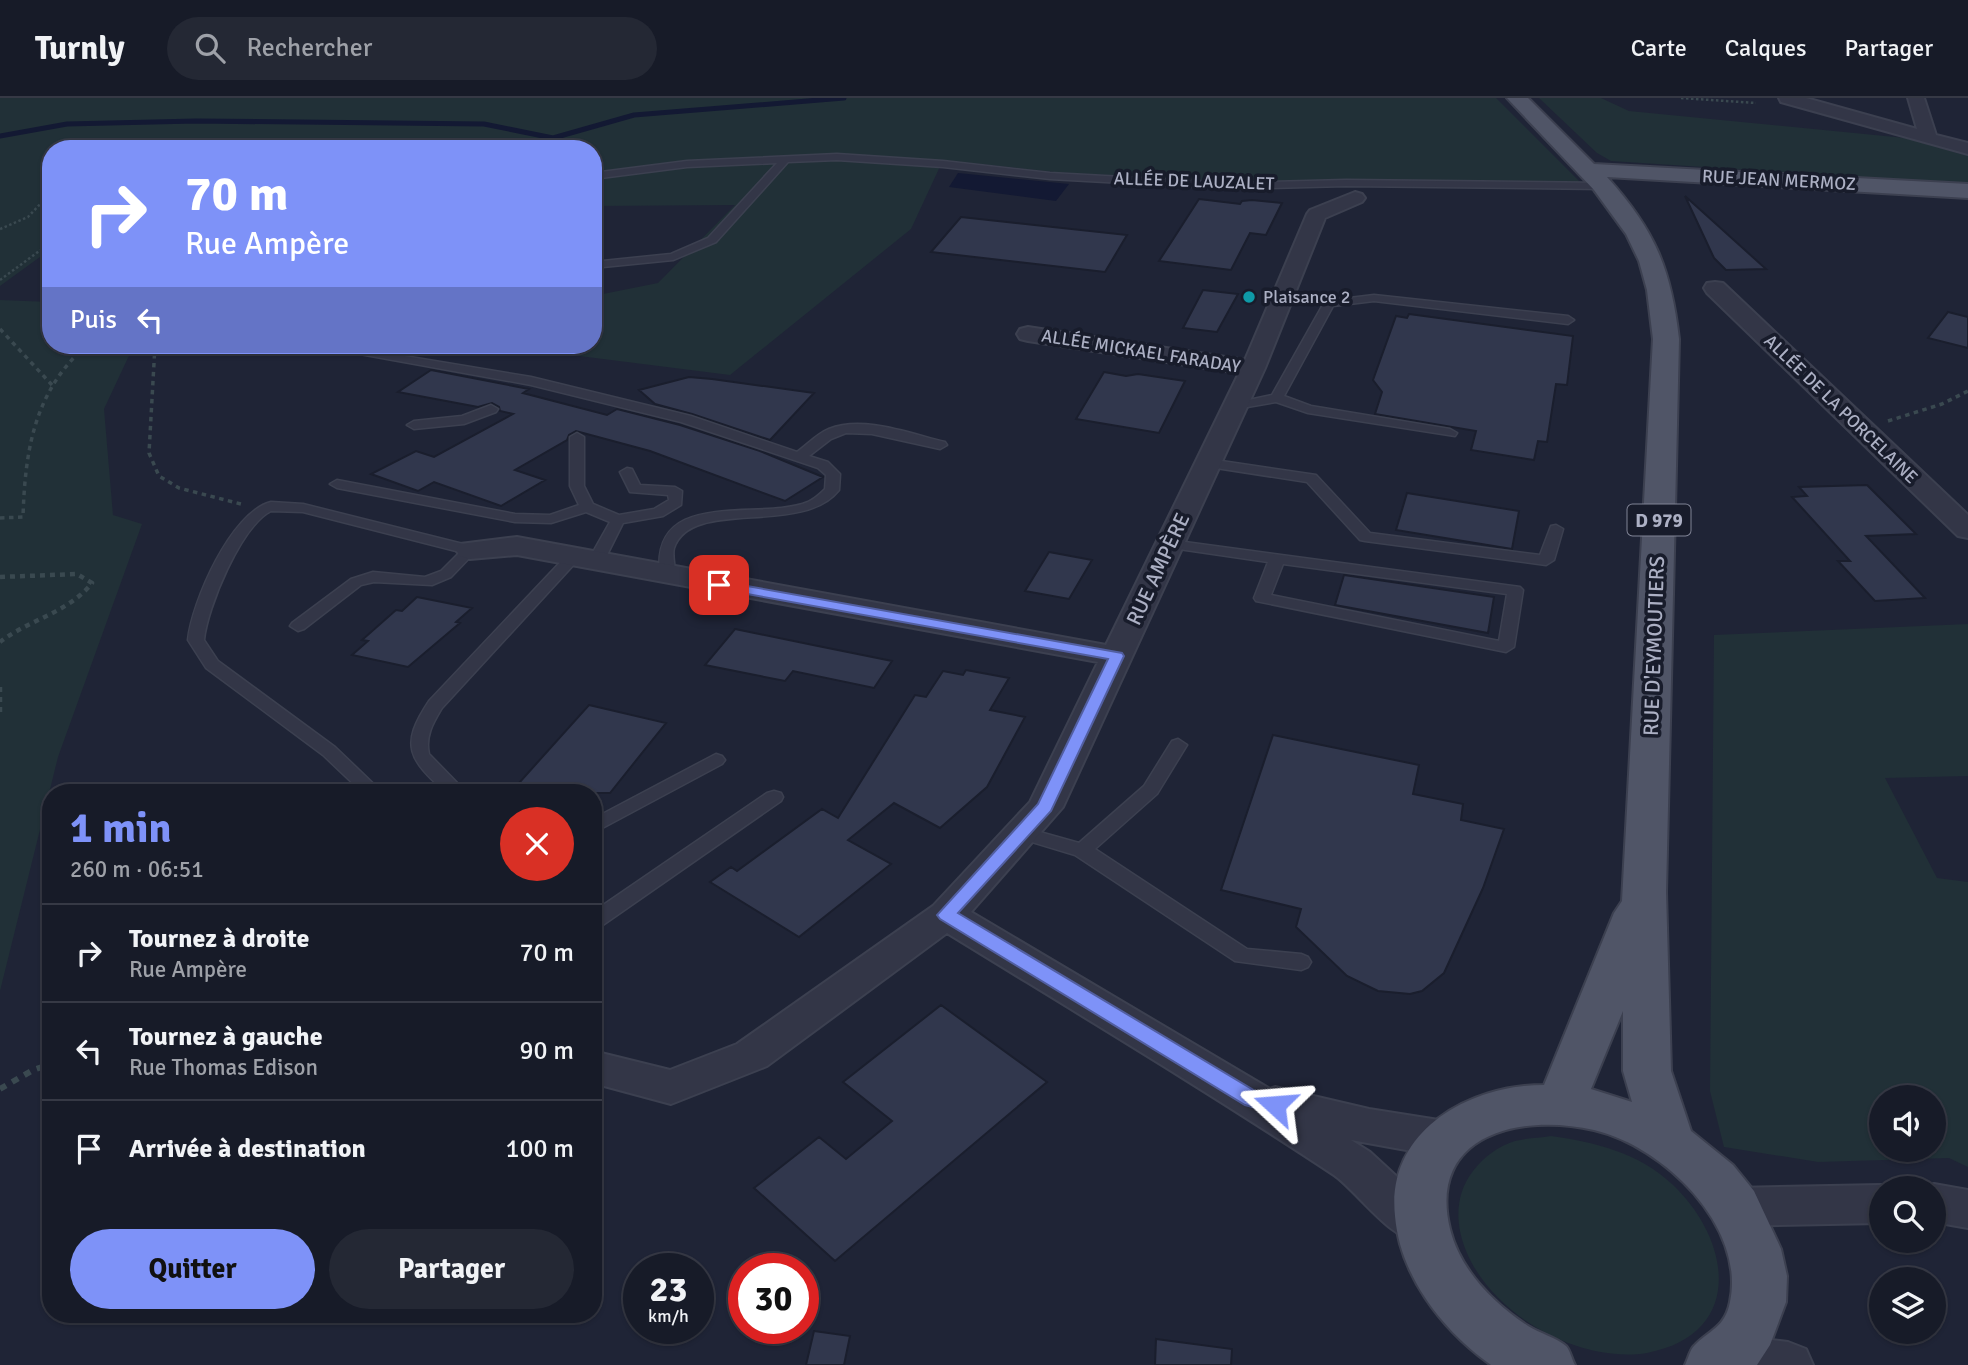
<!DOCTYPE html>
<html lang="fr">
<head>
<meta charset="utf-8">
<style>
  :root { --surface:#171b28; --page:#242834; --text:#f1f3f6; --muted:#9ea1a8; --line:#363945; --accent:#7e92f8 }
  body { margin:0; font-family:Signika,sans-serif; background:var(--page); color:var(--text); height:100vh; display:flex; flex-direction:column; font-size:26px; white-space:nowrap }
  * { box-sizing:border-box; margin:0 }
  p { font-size:23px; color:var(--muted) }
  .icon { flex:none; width:38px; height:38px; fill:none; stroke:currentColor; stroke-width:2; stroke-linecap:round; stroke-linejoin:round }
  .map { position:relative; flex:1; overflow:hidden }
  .drawer { position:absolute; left:42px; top:686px; width:560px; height:539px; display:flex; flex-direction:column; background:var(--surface); border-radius:28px; box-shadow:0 2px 5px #0004,0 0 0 2px var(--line) }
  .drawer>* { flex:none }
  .banner { position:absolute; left:42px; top:42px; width:560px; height:214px; border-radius:28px; box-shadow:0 2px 5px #0004,0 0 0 2px var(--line); background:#7e92f8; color:#fff; overflow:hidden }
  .fabs { position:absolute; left:1869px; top:987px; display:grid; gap:14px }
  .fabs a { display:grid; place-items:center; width:77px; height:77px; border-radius:50%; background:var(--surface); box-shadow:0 2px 5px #0004,0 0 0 2px var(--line); font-size:35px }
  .speed { position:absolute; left:623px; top:1155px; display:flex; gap:14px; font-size:35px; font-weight:700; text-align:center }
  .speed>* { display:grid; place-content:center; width:91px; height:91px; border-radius:50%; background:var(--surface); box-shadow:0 2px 5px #0004,0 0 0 2px var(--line); line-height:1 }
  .speed small { font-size:18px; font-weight:400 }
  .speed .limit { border:10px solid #d22; background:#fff; color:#111 }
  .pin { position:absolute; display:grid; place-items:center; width:60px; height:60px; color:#fff; margin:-30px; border-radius:14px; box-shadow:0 4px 10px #0006 }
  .me { position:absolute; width:77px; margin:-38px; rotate:289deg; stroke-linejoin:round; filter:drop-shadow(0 0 5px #0008) }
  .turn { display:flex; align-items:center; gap:24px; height:147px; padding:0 28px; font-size:32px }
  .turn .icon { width:91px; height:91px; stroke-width:2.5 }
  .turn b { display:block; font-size:49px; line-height:60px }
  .then { display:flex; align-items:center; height:66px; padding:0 28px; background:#0003; gap:14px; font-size:26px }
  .round { display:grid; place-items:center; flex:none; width:74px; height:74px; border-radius:37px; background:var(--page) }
  .head { display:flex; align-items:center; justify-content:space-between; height:119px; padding:0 28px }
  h1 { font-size:42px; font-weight:700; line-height:52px; color:var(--accent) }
  .primary-button { display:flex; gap:14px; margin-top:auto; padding:14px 28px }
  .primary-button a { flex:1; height:80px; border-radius:42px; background:var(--accent); color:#111; font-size:28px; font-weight:700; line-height:80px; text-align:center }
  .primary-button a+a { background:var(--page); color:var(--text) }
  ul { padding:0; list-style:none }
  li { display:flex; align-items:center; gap:21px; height:98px; padding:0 28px; border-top:2px solid var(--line) }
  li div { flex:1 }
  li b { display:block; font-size:26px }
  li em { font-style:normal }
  header { display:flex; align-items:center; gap:42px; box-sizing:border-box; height:98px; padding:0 35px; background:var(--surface); border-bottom:2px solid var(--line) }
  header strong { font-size:33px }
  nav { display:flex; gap:38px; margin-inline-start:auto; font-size:24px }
  .search { width:490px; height:63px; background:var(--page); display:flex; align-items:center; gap:18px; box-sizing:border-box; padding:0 24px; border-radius:38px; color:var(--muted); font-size:26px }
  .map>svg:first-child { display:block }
  .green { fill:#213037; fill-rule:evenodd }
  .water { fill:#131933 }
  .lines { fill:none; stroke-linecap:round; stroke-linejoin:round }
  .stream { stroke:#131933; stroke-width:5 }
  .building { fill:#31374d; stroke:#1a1e2d; stroke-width:2 }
  .service-casing { stroke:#3c4050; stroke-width:3 }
  .minor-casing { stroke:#3c4050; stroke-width:4 }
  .primary-casing { stroke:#3c4050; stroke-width:4 }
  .path-far3 { stroke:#3a4950; stroke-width:2.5; stroke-dasharray:2.5 2.5; stroke-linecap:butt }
  .path-far2 { stroke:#3a4950; stroke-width:3.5; stroke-dasharray:4.5 4.5; stroke-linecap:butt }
  .path-far1 { stroke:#3a4950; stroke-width:4.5; stroke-dasharray:5 5; stroke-linecap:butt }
  .path { stroke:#3a4950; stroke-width:6; stroke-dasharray:7 7; stroke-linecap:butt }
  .service { fill:#333647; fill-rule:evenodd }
  .minor { fill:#333647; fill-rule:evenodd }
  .primary { fill:#505567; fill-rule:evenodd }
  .route { fill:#7e92f8; stroke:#525fa1; stroke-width:2 }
  .culture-dot { fill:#0f9aa8; stroke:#181c2b; stroke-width:2.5 }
  .labels { text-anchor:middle; stroke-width:7; stroke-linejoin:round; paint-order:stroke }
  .far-street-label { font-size:18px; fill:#acb0c4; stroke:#181c2b }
  .far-poi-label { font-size:18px; fill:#acb0c4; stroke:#181c2b; text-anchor:start }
  .shield { fill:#181c2b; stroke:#808496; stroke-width:2 }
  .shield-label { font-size:19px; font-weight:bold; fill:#acb0c4 }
  .street-label { font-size:21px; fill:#acb0c4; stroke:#181c2b }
</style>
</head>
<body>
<header>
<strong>Turnly</strong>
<div class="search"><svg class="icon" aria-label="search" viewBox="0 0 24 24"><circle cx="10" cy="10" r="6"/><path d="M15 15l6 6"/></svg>Rechercher</div>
<nav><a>Carte</a><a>Calques</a><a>Partager</a></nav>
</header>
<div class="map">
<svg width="1968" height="1267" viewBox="0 0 1968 1267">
  <rect width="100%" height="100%" fill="#1f2436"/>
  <path class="green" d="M0 0H1496L1581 85 1328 82 1237 84 1054 74 943 62 911 131 730 277 501 248 593 247V198L658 185 735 107 593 108V51H51V151L0 188Z
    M1539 0H1601L1629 13 1905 40 1968 58V86L1611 63 1597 55Z
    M0 202 51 204V247H134L104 311 113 417 142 426 58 659 0 893Z
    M1968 526V678L1885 680 1937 780 1968 784V1069L1949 1060 1818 1064 1724 1049 1710 993 1714 537ZM1881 999H1934V1052H1881Z
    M1551 1038C1595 1044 1639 1055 1672 1086 1731 1141 1746 1236 1647 1255 1572 1267 1475 1207 1460 1133 1456 1112 1459 1091 1473 1073 1483 1060 1498 1048 1515 1043 1526 1040 1539 1040 1551 1038Z"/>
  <path class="water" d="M958 75 1069 86 1056 103 949 89Z"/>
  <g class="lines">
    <path class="stream" d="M0 38 67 26 196 23 484 26 553 40 634 17 844 0"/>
  </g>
  <path class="building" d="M1685 98 1766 171 1726 172 1714 160Z
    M1199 101 1240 106 1242 103 1252 102 1282 105 1266 137 1250 135 1231 172 1159 163Z
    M961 119 1127 137 1105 174 931 154Z
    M1203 192 1238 196 1217 234 1183 230Z
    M1948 214 1968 219V250L1928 240Z
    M1409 216 1573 238 1567 287 1556 286 1547 344 1538 343 1534 362 1471 352 1476 333 1375 316 1382 294 1373 282 1396 218 1407 220Z
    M431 272 529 291 523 295 607 317 617 311 680 327 760 353 823 379 785 403 650 353 576 333 569 337 567 342 515 372 545 382 501 408 434 384 418 393 371 376 416 353 434 359 513 316 500 313 499 309 492 305 478 309 398 294Z
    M1104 274 1126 278 1138 276 1185 283 1159 335 1076 321Z
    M689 279 712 281 814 295 770 342 692 316 655 306 639 292Z
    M1867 387 1916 436 1866 438 1925 500 1875 503 1838 463H1850L1792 399 1807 398 1799 389Z
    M1407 395 1519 413 1512 451 1396 432Z
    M1049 454 1092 462 1069 501 1025 493Z
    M1344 477 1494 499 1488 535 1335 507Z
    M417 499 472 510 456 524 460 525 408 569 352 557 368 543 362 542 396 512 402 513Z
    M735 531 813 547 892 563 874 590 793 573 785 583 705 567Z
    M966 572 1009 580 990 612 1025 619 987 689 940 730 894 705 848 742 891 766 799 839 710 784 731 769 737 773 822 711 838 720 915 597 926 599 943 573 963 577Z
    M589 607 666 625 610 695H510Z
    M1273 637 1419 667 1413 696 1463 706 1461 722 1504 731 1483 790 1444 875 1422 893 1410 896 1378 893 1347 878 1296 829 1301 811 1221 792Z
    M941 907 1047 984 835 1163 754 1090 819 1039 846 1061 892 1023 843 984Z
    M814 1233 850 1238 844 1267H806Z
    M1156 1241 1232 1251 1231 1267H1155Z"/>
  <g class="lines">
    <defs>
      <path id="service" d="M837 56 943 63 1050 75 1233 85 1346 82 1604 85 1609 88 1604 91 1346 88 1233 91 1050 81 943 69 837 62 788 64 716 144 673 162 593 170V164L671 156 708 140 777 65 687 69 593 81V75L687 63Z
        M1374 197 1568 218 1574 222 1568 226 1374 203 1333 208 1284 298 1311 308 1450 331 1457 335 1455 338 1308 315 1276 304 1230 312V306L1272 297 1325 203Z
        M338 247 531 279 691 318 797 354C808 346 817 336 829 331 863 317 911 336 945 344L947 347 940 351 872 336 846 335 831 341 809 358 828 364 840 376 839 392C802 439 691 399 674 450 672 458 675 469 676 477L668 482 660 477C650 388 759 424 808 404 814 401 820 396 825 391L826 377 818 370 681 324 531 287 343 253 339 252Z
        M491 307 498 311 496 314 464 326 414 331 407 327 414 323 462 318Z
        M577 335 584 339V388L593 406 619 417 654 411 669 402 668 397 630 394 620 374 627 370 632 371 640 387 675 389 682 393 681 407 663 418 623 425 604 463 596 468 588 463 610 424 586 414 551 425 515 424 337 390 330 386 337 382 515 416 550 417 579 407 570 388V339Z
        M1208 361 1316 377 1370 435 1540 457 1551 428 1556 427 1563 431 1554 462 1546 467 1365 443 1360 442 1307 384 1203 368 1201 365Z
        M271 404 303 406 475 449 477 452 451 479 432 487 374 484 361 487 304 531 298 533 290 528 292 525 351 481 373 474 425 479 441 473 460 454 303 414 271 413C241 428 207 510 204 542L218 563 335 649 383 695H363L323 657 206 570 188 542C192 504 231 414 271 404Z
        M1170 442 1520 489 1523 492 1514 549 1506 554 1256 503 1254 500 1268 464 1165 449 1163 446ZM1283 466 1507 496 1499 543 1271 497Z
        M573 454 578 456 581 459 578 462 442 610C433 625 425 638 429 656L467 695H446C409 661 399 648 429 603L568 456Z
        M1178 641 1187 647 1157 696 1095 751 1247 851 1301 856 1308 859 1311 864 1308 869 1301 872 1235 863 1075 757 1015 739 1013 735 1015 731 1022 729 1079 745 1144 688 1172 643Z
        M716 656 722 658 725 662 722 666 593 735V721Z
        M774 693 781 695 783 699 781 703 600 829 593 831V814L767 695Z"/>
      <path id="minor" d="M1779 0H1806L1917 31 1908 0H1924L1936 37 1968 45V56L1781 4Z
        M1355 94 1362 96 1365 100 1362 104 1325 120 1265 270 1063 709 971 814 1270 991 1275 989 1369 1011 1445 1023 1461 1028 1467 1041 1461 1054 1445 1059 1351 1042 1370 1054 1408 1089 1436 1110 1443 1124 1436 1138C1432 1139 1426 1143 1421 1143 1394 1146 1356 1092 1334 1077 1207 993 1077 915 947 835L767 968 671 1006 593 985V953L670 972 737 946 933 808 1030 704 1098 564 517 457 470 461 460 458 456 452 460 446 517 439 1106 547 1239 275 1028 243 1020 241 1017 236 1020 231 1028 229 1245 262 1307 116 1310 112Z
        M1715 184 1723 185 1968 417V440L1958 438 1707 195 1704 190 1707 185Z
        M1934 1086 1968 1092V1130L1934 1124V1090H1921Z
        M1881 1087 1891 1090H1881V1125L1735 1128 1719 1123 1712 1109 1719 1095 1735 1090Z
        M1728 1237 1788 1244 1806 1251 1813 1267H1706L1703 1260 1710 1244Z"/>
      <path id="primary" d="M1507 0H1528L1594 66 1968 86V100L1607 79C1655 132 1671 171 1679 241L1666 794 1671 973 1691 1033 1733 1067 1754 1093 1781 1151 1787 1178 1786 1204 1770 1247 1757 1267H1685C1688 1261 1690 1252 1694 1248 1709 1232 1725 1230 1730 1204 1746 1128 1663 1048 1594 1032 1521 1015 1427 1036 1450 1131 1460 1172 1494 1206 1528 1228 1539 1235 1557 1240 1566 1248 1570 1252 1572 1262 1575 1267H1491L1487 1264C1441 1230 1400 1177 1395 1118 1386 1033 1469 987 1544 987L1614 815 1622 803 1653 241 1647 192 1639 163 1626 136 1594 92ZM1623 913V973L1632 1004 1591 991Z"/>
    </defs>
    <use href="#service" class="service-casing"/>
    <use href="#minor" class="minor-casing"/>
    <use href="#primary" class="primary-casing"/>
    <path class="path-far3" d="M1681 0 1756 5
      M0 131 28 119 43 103 51 100
      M0 182 42 151"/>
    <path class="path-far2" d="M0 231 52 287
      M155 247 149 355 159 378 179 390 241 406
      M1888 323 1942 306 1968 293
      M0 420 23 419C25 353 34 293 87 247"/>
    <path class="path-far1" d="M0 479 77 476 92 485C68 515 30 521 0 544
      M0 589V617"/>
    <path class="path" d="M0 991 33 972 51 966"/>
    <use href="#service" class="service"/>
    <use href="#minor" class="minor"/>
    <use href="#primary" class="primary"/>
  </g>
  <path class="route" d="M719 483 1122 555 1124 558 1051 713 958 815 1257 994 1283 1001 1286 1007 1283 1012 1275 1015 1245 1007 940 821 937 817 1038 706 1108 561 714 490 712 487Z"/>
  <circle class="culture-dot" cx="1249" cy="199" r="7"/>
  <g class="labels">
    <g class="far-street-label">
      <text transform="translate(1779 82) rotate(3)" y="6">RUE JEAN MERMOZ</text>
      <text transform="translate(1194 83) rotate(2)" y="6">ALLÉE DE LAUZALET</text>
      <text transform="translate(1141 253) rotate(9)" y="6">ALLÉE MICKAEL FARADAY</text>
      <text transform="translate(1841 311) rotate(44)" y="6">ALLÉE DE LA PORCELAINE</text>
    </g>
    <g class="far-poi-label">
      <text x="1263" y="205">Plaisance 2</text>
    </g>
    <rect class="shield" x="1627.5" y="406.5" width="63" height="31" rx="5"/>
    <g class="shield-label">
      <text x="1659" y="429">D 979</text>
    </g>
    <g class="street-label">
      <text transform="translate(1158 471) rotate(-65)" y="7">RUE AMPÈRE</text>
      <text transform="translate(1654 548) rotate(-88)" y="7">RUE D'EYMOUTIERS</text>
    </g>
  </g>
</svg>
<div class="fabs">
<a><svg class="icon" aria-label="sound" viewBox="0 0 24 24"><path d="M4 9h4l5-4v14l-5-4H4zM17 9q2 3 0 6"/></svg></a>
<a><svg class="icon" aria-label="search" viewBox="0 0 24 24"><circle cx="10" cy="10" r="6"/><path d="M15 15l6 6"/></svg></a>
<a><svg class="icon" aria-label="layers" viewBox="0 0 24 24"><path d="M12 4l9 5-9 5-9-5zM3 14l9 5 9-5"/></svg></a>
</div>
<div class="speed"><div>23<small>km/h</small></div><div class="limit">30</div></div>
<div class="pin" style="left:719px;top:487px;background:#d93025"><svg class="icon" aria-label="arrive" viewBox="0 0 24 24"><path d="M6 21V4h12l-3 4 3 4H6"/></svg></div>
<svg class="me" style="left:1275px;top:1007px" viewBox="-20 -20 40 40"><path d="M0-17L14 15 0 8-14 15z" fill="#7e92f8" stroke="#fff" stroke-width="4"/></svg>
<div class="banner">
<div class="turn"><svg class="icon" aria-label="right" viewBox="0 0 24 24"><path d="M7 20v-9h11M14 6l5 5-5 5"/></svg><div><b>70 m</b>Rue Ampère</div></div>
<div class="then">Puis<svg class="icon" aria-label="left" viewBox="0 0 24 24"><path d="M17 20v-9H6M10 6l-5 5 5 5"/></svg></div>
</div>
<section class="drawer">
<div class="head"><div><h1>1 min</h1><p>260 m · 06:51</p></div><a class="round" style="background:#d93025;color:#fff"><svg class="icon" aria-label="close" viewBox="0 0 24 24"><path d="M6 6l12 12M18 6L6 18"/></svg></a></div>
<ul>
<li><svg class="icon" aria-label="right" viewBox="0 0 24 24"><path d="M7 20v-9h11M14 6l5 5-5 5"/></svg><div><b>Tournez à droite</b><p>Rue Ampère</p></div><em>70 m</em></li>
<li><svg class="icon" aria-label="left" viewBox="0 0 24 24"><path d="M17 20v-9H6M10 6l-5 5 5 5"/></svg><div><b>Tournez à gauche</b><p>Rue Thomas Edison</p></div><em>90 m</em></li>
<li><svg class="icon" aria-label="arrive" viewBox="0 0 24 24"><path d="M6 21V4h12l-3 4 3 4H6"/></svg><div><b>Arrivée à destination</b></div><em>100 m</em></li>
</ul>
<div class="primary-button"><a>Quitter</a><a>Partager</a></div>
</section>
</div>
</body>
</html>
